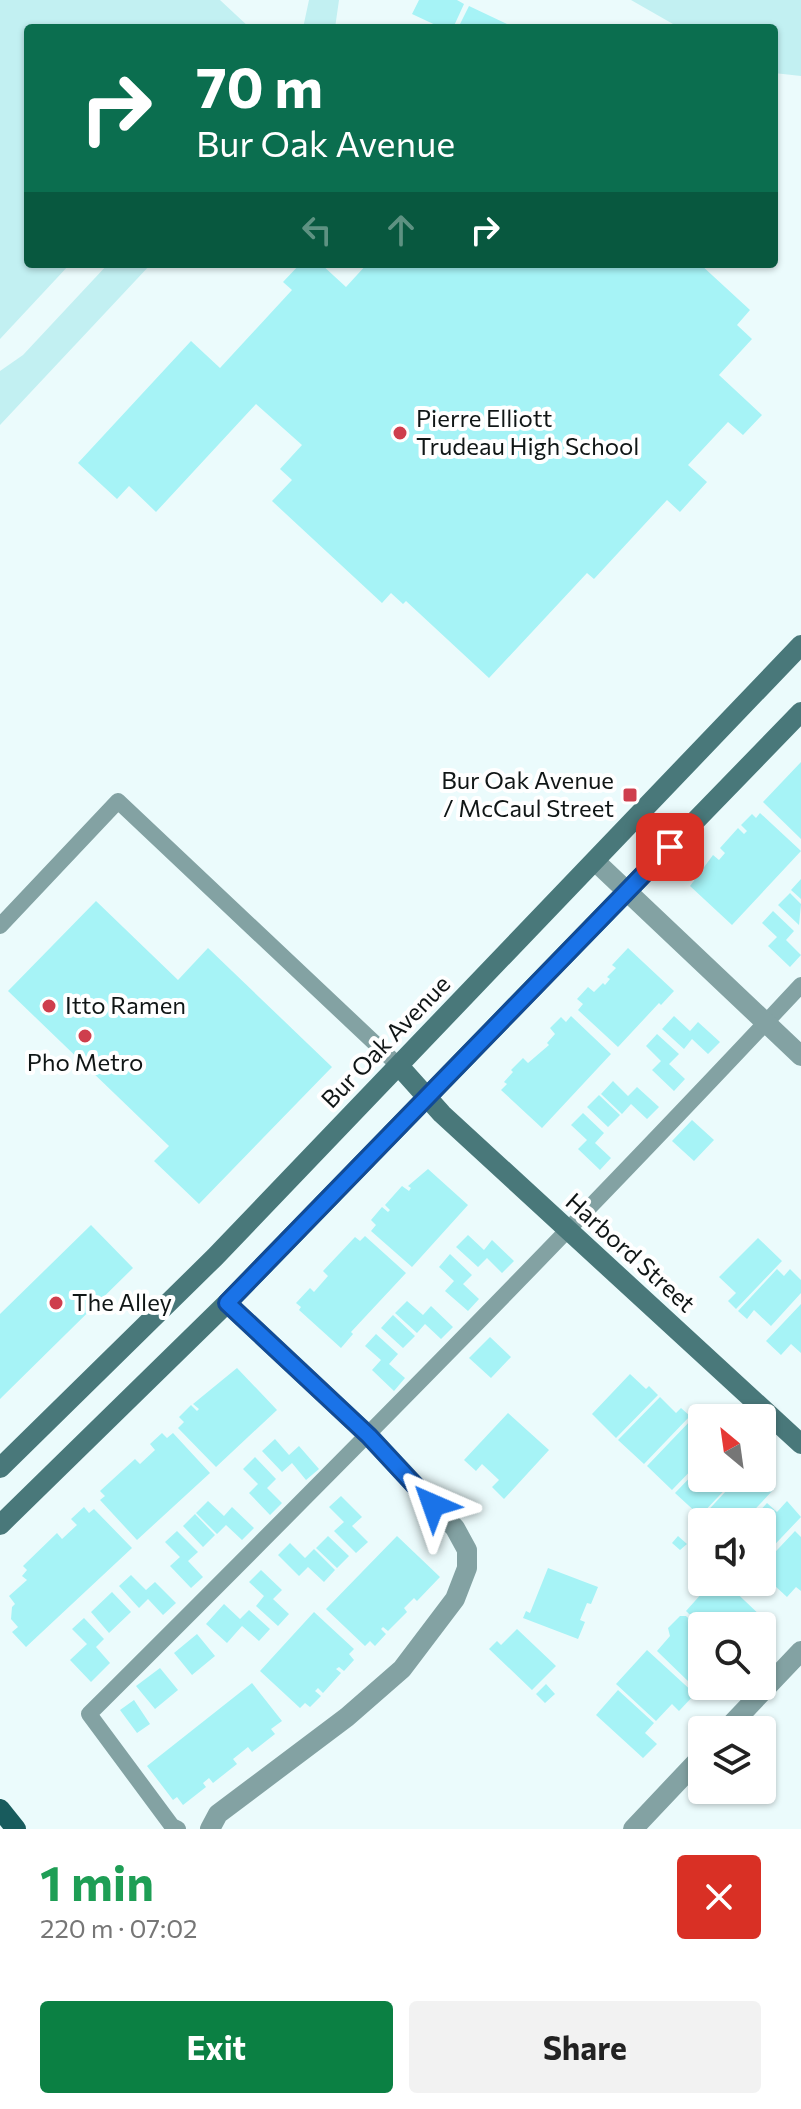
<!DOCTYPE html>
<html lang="en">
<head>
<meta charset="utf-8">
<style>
  :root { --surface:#fff; --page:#f2f2f2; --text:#222; --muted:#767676; --accent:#0b8043 }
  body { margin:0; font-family:Commissioner,sans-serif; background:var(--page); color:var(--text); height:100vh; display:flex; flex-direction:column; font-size:30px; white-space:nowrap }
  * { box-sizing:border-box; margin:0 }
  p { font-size:26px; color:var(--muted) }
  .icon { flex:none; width:44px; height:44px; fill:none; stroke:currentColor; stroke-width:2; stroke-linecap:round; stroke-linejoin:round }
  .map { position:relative; height:1829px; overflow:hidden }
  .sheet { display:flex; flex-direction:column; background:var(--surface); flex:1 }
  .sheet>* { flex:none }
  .banner { position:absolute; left:24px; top:24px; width:754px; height:244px; border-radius:8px; box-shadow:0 2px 6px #0004; background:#0b6e4f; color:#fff; overflow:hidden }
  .needle { width:52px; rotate:331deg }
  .tools { position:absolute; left:688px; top:1404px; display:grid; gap:16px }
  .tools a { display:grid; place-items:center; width:88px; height:88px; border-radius:8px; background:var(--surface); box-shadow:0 2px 6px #0004; font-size:40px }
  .pin { position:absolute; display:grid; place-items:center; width:68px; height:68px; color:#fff; margin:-34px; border-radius:16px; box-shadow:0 4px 12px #0006 }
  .me { position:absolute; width:88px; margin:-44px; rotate:317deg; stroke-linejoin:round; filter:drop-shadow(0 0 6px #0008) }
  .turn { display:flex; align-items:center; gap:28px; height:168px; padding:0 40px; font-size:36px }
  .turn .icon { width:104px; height:104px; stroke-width:2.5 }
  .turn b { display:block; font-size:56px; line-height:68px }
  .lanes { display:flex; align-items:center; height:76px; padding:0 40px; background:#0003; justify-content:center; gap:40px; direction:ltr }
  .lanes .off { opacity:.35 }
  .round { display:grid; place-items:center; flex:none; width:84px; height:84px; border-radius:8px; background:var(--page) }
  .headline { display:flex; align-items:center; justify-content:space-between; height:136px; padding:0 40px }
  h1 { font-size:48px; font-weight:700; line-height:60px; color:#1e9e55 }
  .button { display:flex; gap:16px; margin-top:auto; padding:16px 40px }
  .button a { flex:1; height:92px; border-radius:8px; background:var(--accent); color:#fff; font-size:32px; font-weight:700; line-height:92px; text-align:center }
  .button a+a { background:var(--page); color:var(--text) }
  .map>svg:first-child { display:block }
  .green { fill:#c2f0f2 }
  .building { fill:#a6f3f6 }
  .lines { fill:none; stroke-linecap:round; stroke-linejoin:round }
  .lane { stroke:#83a2a3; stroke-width:16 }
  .street { stroke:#83a2a3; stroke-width:20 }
  .secondary { stroke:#49787a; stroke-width:20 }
  .primary { stroke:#185b5d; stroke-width:20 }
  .route-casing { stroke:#114b97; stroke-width:20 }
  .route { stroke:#1a73e8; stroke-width:14 }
  .poi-dot { fill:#ce3e4d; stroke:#fff; stroke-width:3 }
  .labels { text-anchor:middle; stroke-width:8; stroke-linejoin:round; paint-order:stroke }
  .poi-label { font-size:24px; fill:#101616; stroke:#fff; text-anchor:start }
  .street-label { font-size:24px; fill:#101616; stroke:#fff }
</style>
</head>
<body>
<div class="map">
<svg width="801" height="1829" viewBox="0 0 801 1829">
  <rect width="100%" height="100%" fill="#ebfbfc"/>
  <path class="green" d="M0 0H220L250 28H28V264H70L0 339Z
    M309 0H339L335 28H303Z
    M631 0H801V76L774 73V28H680Z
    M108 264H151L0 425V371L23 355Z"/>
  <path class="building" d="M419 0H457L464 4 453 28H442L412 14Z
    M469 6 507 24 505 28H458Z
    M300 264H321L346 287 367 264H700L750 310 737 325 752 339 719 375 762 415 743 435 728 422 688 465 707 482 680 512 667 500 594 579 587 573 489 678 406 601 403 604 391 593 382 603 272 501 292 480 280 469 302 445 256 404 156 512 129 486 117 499 78 463 191 341 220 368 292 290 283 282Z
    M801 762V839L763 802Z
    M760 813 801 851 732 925 690 886 713 855 719 860 725 853 720 848 738 828 744 834 747 831 741 825 752 814 756 818Z
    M801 879V899L791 890Z
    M790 893 801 904 799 925 778 905Z
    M96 901 178 980 208 948 332 1067 199 1204 154 1161 169 1146 8 991Z
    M773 911 794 931 786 940 801 955 790 967 768 946 777 937 762 923Z
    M628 948 674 991 661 1005 659 1003 618 1047 578 1010 583 1004 577 999 588 987 594 992 603 983 605 985 610 979 607 977 616 968 612 965Z
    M571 1016 611 1054 542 1128 501 1090 507 1084 504 1082 513 1072 511 1070 523 1058 528 1063 549 1045 547 1043 555 1034 550 1028 561 1017 566 1022Z
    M674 1016 690 1031 698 1022 720 1042 708 1054 692 1039 684 1049 662 1029Z
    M657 1034 679 1054 669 1064 685 1079 674 1091 652 1070 661 1061 646 1046Z
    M613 1081 628 1096 637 1087 659 1107 647 1119 631 1104 622 1114 601 1094Z
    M599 1095 620 1115 608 1127 587 1107Z
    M583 1113 604 1133 595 1143 611 1158 600 1170 578 1149 587 1140 571 1125Z
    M692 1120 714 1140 694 1161 672 1141Z
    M428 1169 468 1205 412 1267 371 1231 376 1225 371 1220 382 1207 388 1212 390 1210 385 1205 402 1186 409 1191 411 1188 408 1186Z
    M91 1225 133 1268 0 1399V1314Z
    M468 1235 484 1250 492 1240 514 1261 502 1273 487 1258 478 1267 456 1247Z
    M365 1236 406 1273 351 1332 353 1334 341 1348 299 1310 301 1307 296 1303 310 1288 314 1292 328 1276 323 1271 355 1237 360 1241Z
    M758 1238 782 1261 736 1309 728 1301 736 1293 719 1277Z
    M450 1254 472 1275 463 1284 479 1299 468 1311 445 1291 454 1281 439 1267Z
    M777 1269 784 1276 790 1269 801 1280V1293L771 1326 754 1310 747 1319 738 1311Z
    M407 1301 423 1315 431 1306 453 1327 441 1339 425 1324 417 1333 395 1313Z
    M801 1304V1353L791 1344 781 1355 766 1341Z
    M393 1315 415 1336 403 1348 381 1328Z
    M376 1334 398 1354 389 1364 405 1378 394 1391 372 1370 381 1360 365 1346Z
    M490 1337 511 1357 491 1378 469 1358Z
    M237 1368 277 1410 216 1467 178 1428 184 1422 179 1417 191 1405 197 1411 199 1409 193 1404Z
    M630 1374 646 1389 649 1386 658 1395 616 1438 592 1414Z
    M660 1397 676 1413 681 1408 690 1416 644 1464 618 1440Z
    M508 1413 549 1450 504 1499 492 1487 499 1480 482 1464 476 1471 464 1460Z
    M692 1419 702 1428V1459L672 1490 647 1466Z
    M162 1433 167 1438 173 1433 210 1473 137 1540 100 1500 105 1496 100 1491 135 1459 140 1464 155 1450 150 1444Z
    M275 1439 289 1455 299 1446 319 1469 306 1480 292 1463 282 1472 262 1451Z
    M255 1457 276 1479 267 1488 282 1503 270 1515 249 1493 258 1484 243 1469Z
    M702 1465V1478H736L700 1516 675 1493Z
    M738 1478 749 1487 757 1478H764L775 1488 743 1522H707L702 1517Z
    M341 1496 362 1517 352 1526 368 1542 356 1553 334 1531 344 1522 329 1507Z
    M208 1501 224 1516 232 1507 254 1528 242 1540 226 1525 217 1534 196 1513Z
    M787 1501 801 1517 762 1558V1522H750L767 1503 777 1512Z
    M84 1507 89 1513 94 1509 132 1548 26 1647 12 1632 18 1627 11 1619 12 1607 15 1604 9 1596 27 1580 22 1576 27 1570 23 1566 57 1533 62 1539 77 1525 71 1519Z
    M195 1514 215 1535 203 1547 183 1526Z
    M177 1531 198 1552 188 1561 203 1577 191 1588 170 1566 180 1557 165 1542Z
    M795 1531 801 1537V1591L796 1587 787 1597 762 1574V1566Z
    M328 1536 349 1556 337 1568 316 1548Z
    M397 1536 440 1577 417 1601 414 1598 404 1608 407 1612 388 1631 383 1627 381 1629 386 1634 375 1646 370 1641 365 1646 326 1609Z
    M678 1536 687 1544 680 1550 672 1543Z
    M290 1543 305 1558 314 1549 335 1570 324 1582 308 1567 299 1576 278 1555Z
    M548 1568 598 1587 591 1604 587 1603 580 1620 585 1622 578 1639 523 1618 526 1611 530 1613Z
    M261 1570 282 1590 273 1599 289 1614 278 1626 256 1606 264 1596 249 1582Z
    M131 1575 146 1590 155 1582 176 1603 163 1615 148 1599 139 1608 119 1586Z
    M712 1582H725L766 1621 762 1626H702L686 1611Z
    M112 1592 131 1612 109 1633 91 1612Z
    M224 1604 240 1619 249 1610 270 1629 259 1641 242 1626 227 1643 206 1624Z
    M314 1612 354 1649 349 1654 354 1660 344 1671 339 1667 336 1669 341 1673 323 1693 318 1688 315 1691 321 1696 310 1707 305 1703 300 1708 260 1671Z
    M680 1616H686L702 1631V1673L691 1684 657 1651 670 1636 668 1628Z
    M84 1618 104 1639 96 1647 110 1663 91 1682 70 1660 87 1644 72 1629Z
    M517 1629 556 1666 532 1690 489 1649 497 1641 501 1645Z
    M197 1634 215 1656 192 1675 174 1653Z
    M647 1650 695 1694 679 1711 672 1704 656 1721 616 1684Z
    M160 1668 178 1690 155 1709 136 1686Z
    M252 1683 282 1721 271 1729 275 1734 252 1752 248 1747 233 1759 237 1764 213 1783 209 1778 203 1783 206 1787 183 1805 177 1797 173 1800 147 1766Z
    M546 1684 555 1694 545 1703 536 1694Z
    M618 1690 654 1723 645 1733 657 1744 643 1758 596 1715Z
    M134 1700 150 1724 137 1733 120 1710Z"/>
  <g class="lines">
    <path class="lane" d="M0 926 118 801 399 1066
      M178 1829 172 1826 89 1714C330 1474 569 1233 801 985"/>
    <path class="street" d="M596 862 801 1056
      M726 1730 801 1651
      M210 1829 218 1814 347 1717 402 1669 455 1599 467 1568V1550L455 1528 369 1436 227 1303
      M633 1829 702 1756"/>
    <path class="secondary" d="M399 1066 442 1114 801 1444
      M0 1468 215 1257 801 645
      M0 1525 227 1303 801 712"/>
    <path class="primary" d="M0 1809 16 1829"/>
  </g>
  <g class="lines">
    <defs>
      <path id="route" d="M433 1505 369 1436 227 1303 670 847"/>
    </defs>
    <use href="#route" class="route-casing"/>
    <use href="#route" class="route"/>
  </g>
  <g class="poi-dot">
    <circle cx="400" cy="433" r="8"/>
    <rect x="622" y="787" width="16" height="16" rx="4"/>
    <circle cx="49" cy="1006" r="8"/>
    <circle cx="85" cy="1036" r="8"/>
    <circle cx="56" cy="1303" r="8"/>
  </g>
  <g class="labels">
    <g class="poi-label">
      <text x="416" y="427">Pierre Elliott<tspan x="416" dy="28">Trudeau High School</tspan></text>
      <text x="614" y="789" text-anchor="end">Bur Oak Avenue<tspan x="614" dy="28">/ McCaul Street</tspan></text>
      <text x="65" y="1014">Itto Ramen</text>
      <text x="85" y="1071" text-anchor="middle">Pho Metro</text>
      <text x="72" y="1311">The Alley</text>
    </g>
    <g class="street-label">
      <text transform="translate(386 1042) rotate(-46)" y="8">Bur Oak Avenue</text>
      <text transform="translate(630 1253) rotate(42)" y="8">Harbord Street</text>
    </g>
  </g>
</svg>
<div class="tools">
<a><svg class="needle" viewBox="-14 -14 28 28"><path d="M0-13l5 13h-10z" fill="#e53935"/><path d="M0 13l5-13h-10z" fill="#767676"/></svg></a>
<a><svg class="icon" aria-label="sound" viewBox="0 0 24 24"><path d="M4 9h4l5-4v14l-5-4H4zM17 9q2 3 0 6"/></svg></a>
<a><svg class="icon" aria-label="search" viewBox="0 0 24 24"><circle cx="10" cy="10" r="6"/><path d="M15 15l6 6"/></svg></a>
<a><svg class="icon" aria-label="layers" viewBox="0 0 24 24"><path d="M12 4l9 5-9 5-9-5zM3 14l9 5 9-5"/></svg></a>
</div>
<div class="pin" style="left:670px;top:847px;background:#d93025"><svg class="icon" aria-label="arrive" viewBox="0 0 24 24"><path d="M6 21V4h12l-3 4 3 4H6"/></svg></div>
<svg class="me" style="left:433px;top:1505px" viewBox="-20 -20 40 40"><path d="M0-17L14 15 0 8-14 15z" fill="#1a73e8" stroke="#fff" stroke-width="4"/></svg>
<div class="banner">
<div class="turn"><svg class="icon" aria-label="right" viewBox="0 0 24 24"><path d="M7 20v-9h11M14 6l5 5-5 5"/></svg><div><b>70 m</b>Bur Oak Avenue</div></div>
<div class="lanes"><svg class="icon off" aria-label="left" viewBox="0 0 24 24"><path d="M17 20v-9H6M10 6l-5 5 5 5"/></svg><svg class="icon off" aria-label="ahead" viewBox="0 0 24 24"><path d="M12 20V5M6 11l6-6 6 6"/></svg><svg class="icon" aria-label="right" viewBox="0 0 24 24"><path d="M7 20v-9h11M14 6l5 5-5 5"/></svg></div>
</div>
</div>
<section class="sheet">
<div class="headline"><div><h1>1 min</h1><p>220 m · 07:02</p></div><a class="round" style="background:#d93025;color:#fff"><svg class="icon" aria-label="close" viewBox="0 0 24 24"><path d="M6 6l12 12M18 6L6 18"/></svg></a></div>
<div class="button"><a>Exit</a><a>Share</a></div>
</section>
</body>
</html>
